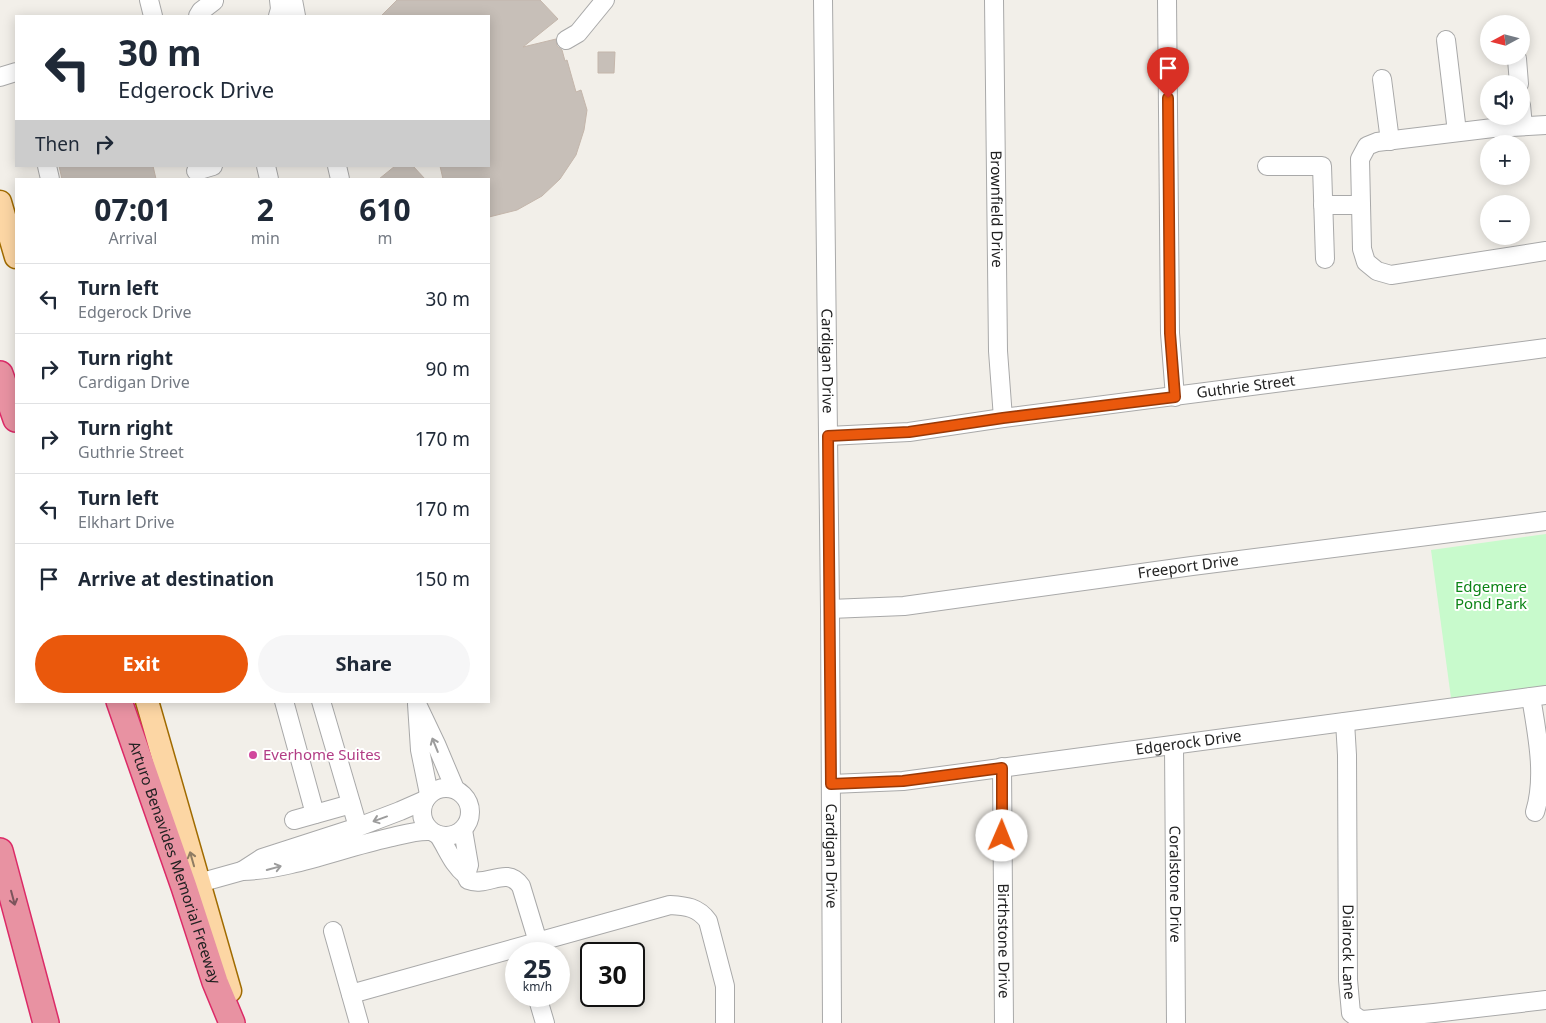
<!DOCTYPE html>
<html lang="en">
<head>
<meta charset="utf-8">
<style>
  :root { --surface:#fff; --page:#f6f6f7; --text:#1f2937; --muted:#747a83; --line:#e0e1e3; --accent:#ea580c }
  body { margin:0; font-family:"Noto Sans",sans-serif; background:var(--page); color:var(--text); height:100vh; display:flex; flex-direction:column; font-size:19px; white-space:nowrap }
  * { box-sizing:border-box; margin:0 }
  p { font-size:16px; color:var(--muted) }
  .icon { flex:none; width:28px; height:28px; fill:none; stroke:currentColor; stroke-width:2; stroke-linecap:round; stroke-linejoin:round }
  .map { position:relative; flex:1; overflow:hidden }
  .side { position:absolute; left:15px; top:178px; width:475px; height:525px; display:flex; flex-direction:column; background:var(--surface); border-radius:0px; box-shadow:0 2px 12px #0003 }
  .side>* { flex:none }
  .top-card { position:absolute; left:15px; top:15px; width:475px; height:152px; border-radius:0px; box-shadow:0 2px 12px #0003; background:#fff; color:var(--text); overflow:hidden }
  .needle { width:32px; rotate:263deg }
  .fabs { position:absolute; left:1480px; top:15px; display:grid; gap:10px }
  .fabs a { display:grid; place-items:center; width:50px; height:50px; border-radius:50%; background:var(--surface); box-shadow:0 2px 12px #0003; font-size:25px }
  .speed { position:absolute; left:505px; top:942px; display:flex; gap:10px; font-size:25px; font-weight:700; text-align:center }
  .speed>* { display:grid; place-content:center; width:65px; height:65px; border-radius:50%; background:var(--surface); box-shadow:0 2px 12px #0003; line-height:1 }
  .speed small { font-size:12px; font-weight:400 }
  .speed .limit { border:2px solid #111; border-radius:8px; background:#fff; color:#111 }
  .pin { position:absolute; display:grid; place-items:center; width:42px; height:42px; color:#fff; margin:-51px -21px; border-radius:50% 50% 50% 0; rotate:-45deg; box-shadow:0 0 5px #0007 }
  .pin .icon { rotate:45deg }
  .me { position:absolute; width:55px; margin:-28px; rotate:1deg; stroke-linejoin:round; filter:drop-shadow(0 0 4px #0008) }
  .turn { display:flex; align-items:center; gap:18px; height:105px; padding:0 20px; font-size:22px }
  .turn .icon { width:65px; height:65px; stroke-width:2.5 }
  .turn b { display:block; font-size:35px; line-height:42px }
  .then { display:flex; align-items:center; height:48px; padding:0 20px; background:#0003; gap:10px; font-size:19px }
  .eta { display:flex; justify-content:space-evenly; align-items:center; height:85px; text-align:center }
  .eta b { font-size:30px; font-weight:700; line-height:35px }
  .cta { display:flex; gap:10px; margin-top:auto; padding:10px 20px }
  .cta a { flex:1; height:58px; border-radius:30px; background:var(--accent); color:#fff; font-size:20px; font-weight:700; line-height:58px; text-align:center }
  .cta a+a { background:var(--page); color:var(--text) }
  ul { padding:0; list-style:none }
  li { display:flex; align-items:center; gap:15px; height:70px; padding:0 20px; border-top:1px solid var(--line) }
  li div { flex:1 }
  li b { display:block; font-size:19px }
  li em { font-style:normal }
  .map>svg:first-child { display:block }
  .park { fill:#c8facc }
  .building { fill:#c7bfb8; stroke:#c4b6ab }
  .lines { fill:none; stroke-linecap:round; stroke-linejoin:round }
  .minor-casing { stroke:#a9a9a9; stroke-width:20 }
  .major-casing { stroke:#a06b00; stroke-width:25 }
  .highway-casing { stroke:#dc2a67; stroke-width:28 }
  .minor { stroke:#fff; stroke-width:18 }
  .major { stroke:#fcd6a4; stroke-width:22 }
  .highway { stroke:#e892a2; stroke-width:25 }
  .oneway { stroke:#9c9c9c }
  .oneway2 { stroke:#8f7c63 }
  .oneway3 { stroke:#7b545c }
  .route-casing { stroke:#983908; stroke-width:12 }
  .route { stroke:#ea580c; stroke-width:9 }
  .hotel-dot { fill:#d1479c; stroke:#fff; stroke-width:2 }
  .labels { text-anchor:middle; stroke-width:4; stroke-linejoin:round; paint-order:stroke }
  .street-label { font-size:15px; fill:#222; stroke:#fff }
  .park-label { font-size:15px; fill:#0c8416; stroke:#fff }
  .hotel-label { font-size:15px; fill:#b23c85; stroke:#fff; text-anchor:start }
</style>
</head>
<body>
<div class="map">
<svg width="1546" height="1023" viewBox="0 0 1546 1023">
  <rect width="100%" height="100%" fill="#f2efe9"/>
  <path class="park" d="M1546 534V686L1451 698 1431 550Z"/>
  <path class="building" d="M397 0H540L558 19 523 47 556 39 557 46 562 50 565 61 567 60 576 92 581 90 587 110 584 130 576 155 560 179 542 196 517 210 489 217V179H443L440 166H489V16H381Z
    M598 52H615L614 73H598Z
    M59 166H153L156 179H62Z
    M395 166H413L425 179H379Z"/>
  <g class="lines">
    <defs>
      <g id="minor">
        <path d="M149 0 153 16"/>
        <path d="M293 0 296 16"/>
        <path id="s1" d="M823 0 830 609 832 1023"/>
        <path id="s2" d="M994 0 998 351 1003 418"/>
        <path d="M1167 0 1170 333 1175 397"/>
        <path d="M198 16 201 11 214 1"/>
        <path d="M278 16 280 9 279 0"/>
        <path d="M566 40 578 33 605 0"/>
        <path d="M1446 40 1457 132"/>
        <path d="M1517 59 1519 84"/>
        <path d="M0 77 16 72"/>
        <path d="M1382 79 1390 141"/>
        <path d="M1521 105 1523 126"/>
        <path d="M1546 125 1493 128 1377 142 1367 146 1360 159 1362 249 1366 262 1377 271 1391 275 1546 251"/>
        <path d="M47 166 50 179"/>
        <path d="M266 166 269 179"/>
        <path d="M337 166 340 179"/>
        <path d="M1267 166H1322L1325 259"/>
        <path d="M196 171 213 166"/>
        <path d="M1323 205H1361"/>
        <path id="s3" d="M828 436 909 432 1003 418 1546 348"/>
        <path id="s4" d="M830 609 904 606 1192 566 1546 521"/>
        <path d="M1531 697C1537 734 1546 776 1535 812"/>
        <path d="M284 701 315 814"/>
        <path d="M321 701 358 827"/>
        <path id="s5" d="M1345 722 1347 755 1348 980 1351 1013 1359 1019 1363 1020 1434 1013 1546 1000"/>
        <path id="s6" d="M1174 745 1176 1023"/>
        <path id="s7" d="M1002 767 1004 1023"/>
        <path id="s8" d="M831 784 903 781 1546 695"/>
        <circle cx="446" cy="812" r="24"/>
        <path d="M429 794 420 750 417 704 436 744 455 789"/>
        <path d="M425 800 400 811 358 827 262 858 242 871C289 870 342 848 388 838 402 835 416 830 430 831"/>
        <path d="M294 820 351 804"/>
        <path d="M439 836C448 850 453 865 466 875L469 865 463 830"/>
        <path d="M466 875 468 880C488 888 506 865 521 886L538 942"/>
        <path d="M199 883 242 871"/>
        <path d="M333 931 359 1023"/>
        <path d="M351 994 670 905C686 906 698 907 708 921L725 986V1023"/>
        <path d="M537 996 545 1023"/>
      </g>
      <path id="major" d="M0 202 16 257
        M147 701 230 991"/>
      <g id="highway">
        <path d="M0 374 16 419"/>
        <path id="s9" d="M119 701 184 887 215 982 232 1023"/>
        <path d="M0 851 46 1023"/>
      </g>
    </defs>
    <use href="#minor" class="minor-casing"/>
    <use href="#major" class="major-casing"/>
    <use href="#highway" class="highway-casing"/>
    <use href="#minor" class="minor"/>
    <use href="#major" class="major"/>
    <use href="#highway" class="highway"/>
  </g>
  <defs><path id="oneway-shaft" d="M-6 0H5M1.5-3L5.5 0L1.5 3" fill="none" stroke-width="1.6" stroke-linecap="round" stroke-linejoin="round" transform="scale(1.25)"/></defs>
  <g class="oneway">
    <use href="#oneway-shaft" transform="translate(435 745) rotate(-112)"/>
    <use href="#oneway-shaft" transform="translate(380 819) rotate(160)"/>
    <use href="#oneway-shaft" transform="translate(274 868) rotate(-15)"/>
  </g>
  <use class="oneway2" href="#oneway-shaft" transform="translate(192 859) rotate(-106)"/>
  <use class="oneway3" href="#oneway-shaft" transform="translate(13 898) rotate(75)"/>
  <g class="lines">
    <defs>
      <path id="route" d="M1002 836V768L903 781 831 784 828 436 909 432 1003 418 1175 397 1170 333 1168 98"/>
    </defs>
    <use href="#route" class="route-casing"/>
    <use href="#route" class="route"/>
  </g>
  <circle class="hotel-dot" cx="253" cy="755" r="5"/>
  <g class="labels">
    <g class="street-label">
      <text dy="5" stroke="none"><textPath href="#s2" startOffset="209">Brownfield Drive</textPath></text>
      <text dy="5" stroke="none"><textPath href="#s1" startOffset="361">Cardigan Drive</textPath></text>
      <text dy="5" stroke="none"><textPath href="#s3" startOffset="421">Guthrie Street</textPath></text>
      <text dy="5" stroke="none"><textPath href="#s4" startOffset="361">Freeport Drive</textPath></text>
      <text dy="5" stroke="none"><textPath href="#s8" startOffset="360">Edgerock Drive</textPath></text>
      <text dy="5" stroke="none"><textPath href="#s1" startOffset="856">Cardigan Drive</textPath></text>
      <text dy="5" stroke="none"><textPath href="#s9" startOffset="171">Arturo Benavides Memorial Freeway</textPath></text>
      <text dy="5" stroke="none"><textPath href="#s6" startOffset="139">Coralstone Drive</textPath></text>
      <text dy="5" stroke="none"><textPath href="#s7" startOffset="174">Birthstone Drive</textPath></text>
      <text dy="5" stroke="none"><textPath href="#s5" startOffset="230">Dialrock Lane</textPath></text>
    </g>
    <g class="park-label">
      <text x="1491" y="592">Edgemere<tspan x="1491" dy="17">Pond Park</tspan></text>
    </g>
    <g class="hotel-label">
      <text x="263" y="760">Everhome Suites</text>
    </g>
  </g>
</svg>
<div class="fabs">
<a><svg class="needle" viewBox="-14 -14 28 28"><path d="M0-13l5 13h-10z" fill="#e53935"/><path d="M0 13l5-13h-10z" fill="#747a83"/></svg></a>
<a><svg class="icon" aria-label="sound" viewBox="0 0 24 24"><path d="M4 9h4l5-4v14l-5-4H4zM17 9q2 3 0 6"/></svg></a>
<a>+</a>
<a>−</a>
</div>
<div class="speed"><div>25<small>km/h</small></div><div class="limit">30</div></div>
<div class="pin" style="left:1168px;top:98px;background:#d93025"><svg class="icon" aria-label="arrive" viewBox="0 0 24 24"><path d="M6 21V4h12l-3 4 3 4H6"/></svg></div>
<svg class="me" style="left:1002px;top:836px" viewBox="-20 -20 40 40"><circle r="19" fill="#fff"/><path d="M0-13L10 11 0 6-10 11z" fill="#ea580c"/></svg>
<div class="top-card">
<div class="turn"><svg class="icon" aria-label="left" viewBox="0 0 24 24"><path d="M17 20v-9H6M10 6l-5 5 5 5"/></svg><div><b>30 m</b>Edgerock Drive</div></div>
<div class="then">Then<svg class="icon" aria-label="right" viewBox="0 0 24 24"><path d="M7 20v-9h11M14 6l5 5-5 5"/></svg></div>
</div>
<section class="side">
<div class="eta">
<div><b>07:01</b><p>Arrival</p></div>
<div><b>2</b><p>min</p></div>
<div><b>610</b><p>m</p></div>
</div>
<ul>
<li><svg class="icon" aria-label="left" viewBox="0 0 24 24"><path d="M17 20v-9H6M10 6l-5 5 5 5"/></svg><div><b>Turn left</b><p>Edgerock Drive</p></div><em>30 m</em></li>
<li><svg class="icon" aria-label="right" viewBox="0 0 24 24"><path d="M7 20v-9h11M14 6l5 5-5 5"/></svg><div><b>Turn right</b><p>Cardigan Drive</p></div><em>90 m</em></li>
<li><svg class="icon" aria-label="right" viewBox="0 0 24 24"><path d="M7 20v-9h11M14 6l5 5-5 5"/></svg><div><b>Turn right</b><p>Guthrie Street</p></div><em>170 m</em></li>
<li><svg class="icon" aria-label="left" viewBox="0 0 24 24"><path d="M17 20v-9H6M10 6l-5 5 5 5"/></svg><div><b>Turn left</b><p>Elkhart Drive</p></div><em>170 m</em></li>
<li><svg class="icon" aria-label="arrive" viewBox="0 0 24 24"><path d="M6 21V4h12l-3 4 3 4H6"/></svg><div><b>Arrive at destination</b></div><em>150 m</em></li>
</ul>
<div class="cta"><a>Exit</a><a>Share</a></div>
</section>
</div>
</body>
</html>
